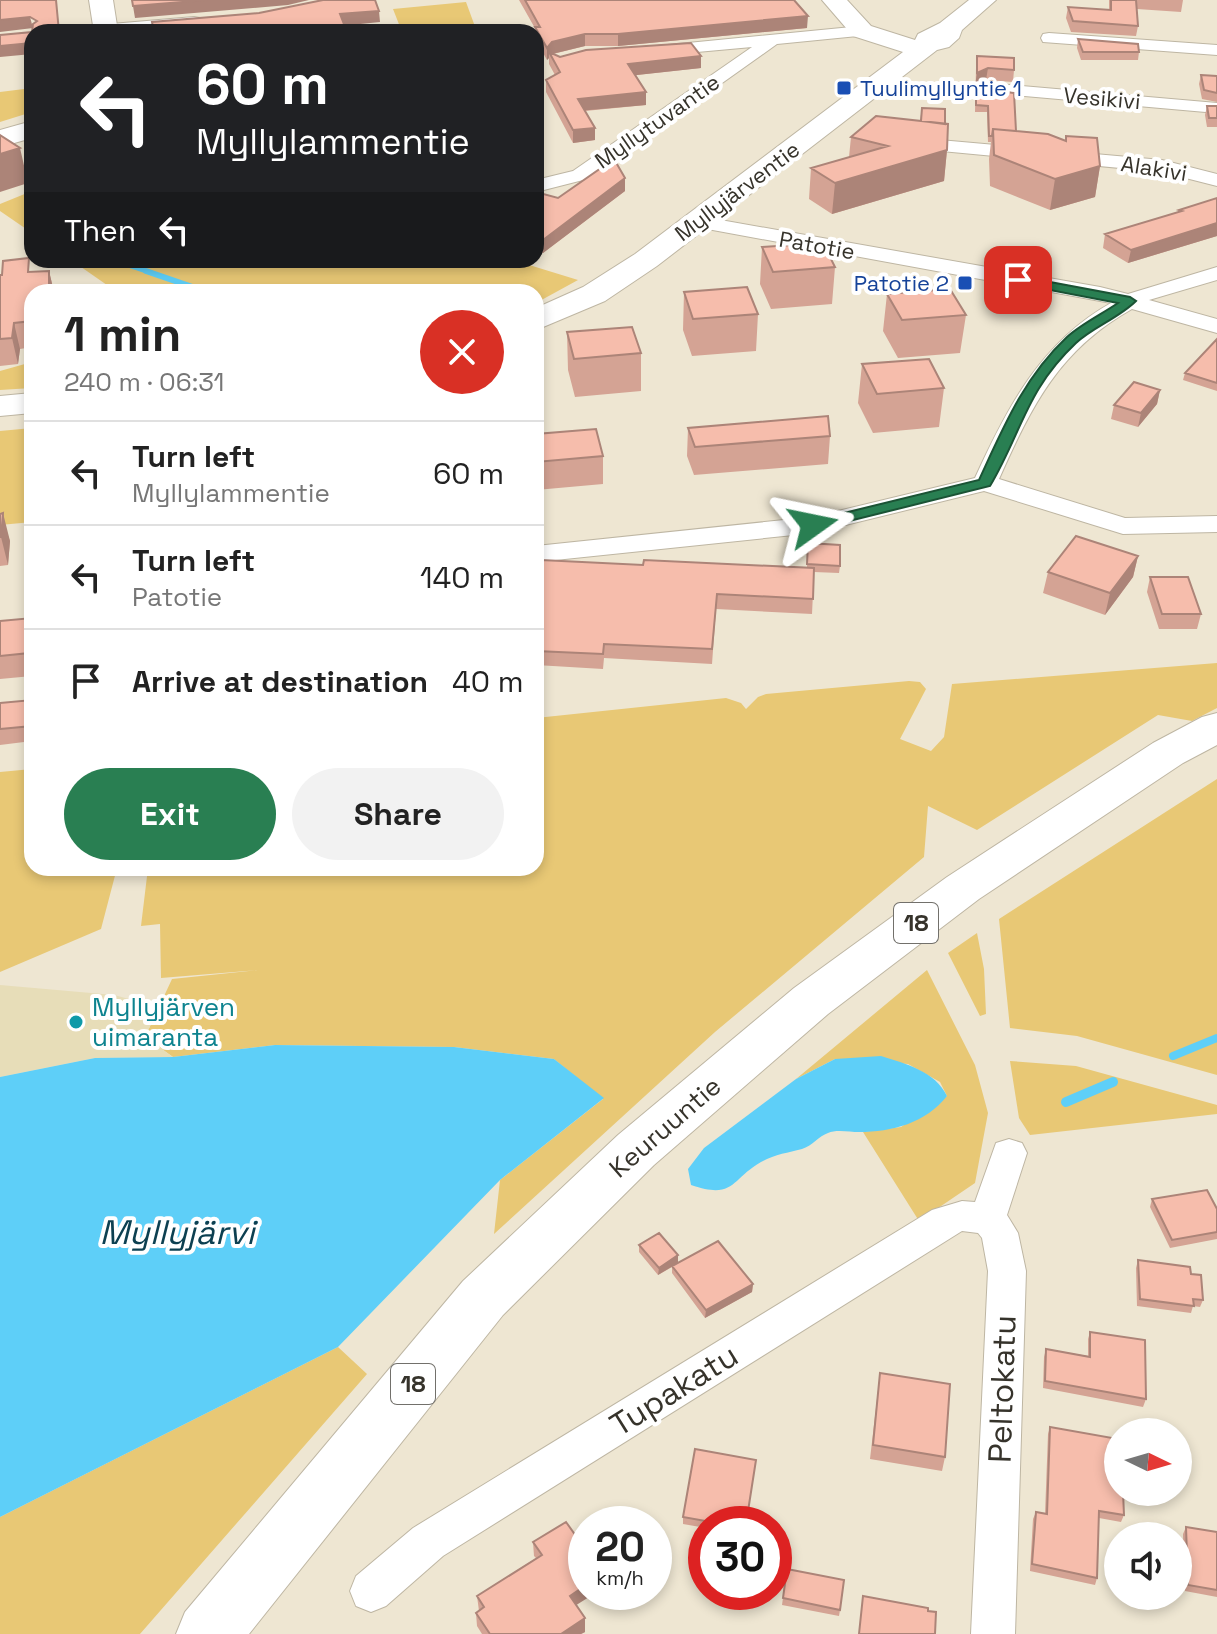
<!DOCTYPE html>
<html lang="en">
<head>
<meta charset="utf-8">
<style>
  :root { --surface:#fff; --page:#f2f2f2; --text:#222; --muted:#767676; --line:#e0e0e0; --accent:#297f52 }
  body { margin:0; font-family:"Space Grotesk",sans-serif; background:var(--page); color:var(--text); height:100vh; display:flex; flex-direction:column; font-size:30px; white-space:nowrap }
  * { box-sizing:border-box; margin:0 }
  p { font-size:26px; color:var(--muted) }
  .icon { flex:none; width:44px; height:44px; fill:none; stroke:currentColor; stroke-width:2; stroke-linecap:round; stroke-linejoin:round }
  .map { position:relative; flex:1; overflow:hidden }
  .details { position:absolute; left:24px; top:284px; width:520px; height:592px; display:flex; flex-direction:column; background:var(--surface); border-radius:24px; box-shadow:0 4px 12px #0003 }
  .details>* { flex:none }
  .guide { position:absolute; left:24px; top:24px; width:520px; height:244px; border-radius:24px; box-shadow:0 4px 12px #0003; background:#202124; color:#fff; overflow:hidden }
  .needle { width:52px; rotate:95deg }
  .fabs { position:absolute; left:1104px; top:1418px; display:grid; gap:16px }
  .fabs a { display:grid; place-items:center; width:88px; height:88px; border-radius:50%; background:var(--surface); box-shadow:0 4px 12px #0003; font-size:40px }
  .speed { position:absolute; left:568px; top:1506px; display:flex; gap:16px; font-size:40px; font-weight:700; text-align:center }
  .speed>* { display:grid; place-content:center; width:104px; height:104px; border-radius:50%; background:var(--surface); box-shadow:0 4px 12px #0003; line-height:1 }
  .speed small { font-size:20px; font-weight:400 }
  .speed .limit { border:12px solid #d22; background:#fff; color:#111 }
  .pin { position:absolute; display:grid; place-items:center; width:68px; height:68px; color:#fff; margin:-34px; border-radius:16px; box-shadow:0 4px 12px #0006 }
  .me { position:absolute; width:88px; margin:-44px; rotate:78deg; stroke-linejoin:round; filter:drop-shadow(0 0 6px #0008) }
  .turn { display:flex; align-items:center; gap:28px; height:168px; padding:0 40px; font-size:36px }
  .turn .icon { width:104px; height:104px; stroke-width:2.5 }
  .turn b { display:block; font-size:56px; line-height:68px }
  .then { display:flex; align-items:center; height:76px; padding:0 40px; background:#0003; gap:16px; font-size:30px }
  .round { display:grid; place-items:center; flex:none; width:84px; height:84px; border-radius:42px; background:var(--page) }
  .head { display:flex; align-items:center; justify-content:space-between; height:136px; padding:0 40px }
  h1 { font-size:48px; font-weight:700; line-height:60px }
  .button { display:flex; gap:16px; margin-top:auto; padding:16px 40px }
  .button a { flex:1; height:92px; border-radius:48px; background:var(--accent); color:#fff; font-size:32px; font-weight:700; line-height:92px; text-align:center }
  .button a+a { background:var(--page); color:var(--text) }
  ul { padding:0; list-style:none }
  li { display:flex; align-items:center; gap:24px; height:104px; padding:0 40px; border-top:2px solid var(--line) }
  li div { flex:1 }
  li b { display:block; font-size:30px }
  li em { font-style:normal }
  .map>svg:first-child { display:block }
  .green { fill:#e8c875 }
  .sand { fill:#e7ddb8 }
  .water { fill:#5ecff8 }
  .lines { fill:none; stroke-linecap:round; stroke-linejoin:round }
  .stream-far3 { stroke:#5ecff8; stroke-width:5 }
  .stream-far2 { stroke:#5ecff8; stroke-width:6 }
  .stream-far1 { stroke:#5ecff8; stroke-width:8 }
  .stream { stroke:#5ecff8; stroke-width:10 }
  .street-casing { stroke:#beb6a3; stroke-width:2 }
  .secondary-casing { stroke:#beb6a3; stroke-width:2 }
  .highway-casing { stroke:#beb6a3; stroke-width:2 }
  .street { fill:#fff; fill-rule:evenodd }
  .secondary { fill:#fff; fill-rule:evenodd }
  .highway { fill:#fff; fill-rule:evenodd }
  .wall { fill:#d4a394 }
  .shaded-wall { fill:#ac8478 }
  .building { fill:#f6bdac; stroke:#ac8478; stroke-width:2 }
  .route { fill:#297f52; stroke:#1b5335; stroke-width:2 }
  .transit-dot { fill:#1a4fb4; stroke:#fff; stroke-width:3 }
  .culture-dot { fill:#0f9aa8; stroke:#fff; stroke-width:3 }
  .labels { text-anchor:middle; stroke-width:8; stroke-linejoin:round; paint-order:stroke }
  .far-transit-label { font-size:22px; fill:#164399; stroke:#fff; text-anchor:start }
  .far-street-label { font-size:22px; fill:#36332b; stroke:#fff }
  .shield { fill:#fff; stroke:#72706b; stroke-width:2 }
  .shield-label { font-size:24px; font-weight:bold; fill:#36332b }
  .culture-label { font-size:26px; fill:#0d838f; stroke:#fff; text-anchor:start }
  .street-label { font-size:26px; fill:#36332b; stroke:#fff }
  .near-street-label { font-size:32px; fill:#36332b; stroke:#fff }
  .near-water-label { font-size:34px; font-style:italic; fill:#0d4051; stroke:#fff }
</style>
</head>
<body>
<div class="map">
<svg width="1217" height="1634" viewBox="0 0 1217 1634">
  <rect width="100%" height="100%" fill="#eee6d2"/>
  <path class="green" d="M466 2 477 32H402L393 9Z
    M32 88V112L0 122V92Z
    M32 191V233L0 211V204Z
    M71 260H513L578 280 536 303V292H117Z
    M32 362V388L0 390V371Z
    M32 428V522L0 525V431Z
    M1217 663V708L1192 721 1158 715 977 830 928 806 924 857 715 1032 494 1234 500 1180 603 1099 554 1059 454 1047 275 1045 173 1057 145 1037 172 979 258 970 161 978 160 924 141 926 148 868H536V718L726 698 741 703 746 709 758 697 766 694 909 681 920 682 926 689 900 739 931 751 944 737 952 684Z
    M32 769V868H117L101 929 0 972V772Z
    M1217 779V1075L1077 1036 1010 1028 999 919Z
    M977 933 984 969 986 1014 980 1016 948 953Z
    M927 970 975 1065 988 1113 975 1183 919 1221 863 1132 901 1127 947 1096 940 1082 908 1064 835 1059 796 1079Z
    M1010 1061 1076 1066 1217 1105V1114L1030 1135 1019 1118Z
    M338 1347 367 1374 140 1634H0V1517Z"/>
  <path class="sand" d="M0 985 114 995 159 1007 145 1037 173 1057 95 1058 0 1077Z"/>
  <path class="water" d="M275 1045 454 1047 554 1059 604 1098 500 1180 338 1347 0 1517V1077L95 1058 173 1057Z
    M881 1056C906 1064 935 1071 947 1096 926 1123 892 1132 859 1132 850 1132 836 1129 828 1133 819 1136 812 1146 802 1149 788 1153 775 1154 761 1162 731 1179 735 1200 691 1185L688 1169 704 1148 796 1079 835 1059Z"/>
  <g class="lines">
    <path class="stream-far3" d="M113 260 152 273"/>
    <path class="stream-far2" d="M146 271 207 292"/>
    <path class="stream-far1" d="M1173 1056 1217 1038"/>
    <path class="stream" d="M1066 1102 1113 1082"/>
    <defs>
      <path id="street" d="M194 17 200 18 202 22 200 26 135 32H68L76 27Z
        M862 26 870 31 868 35 777 44 587 179 536 192V180L573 171 752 47 653 56 644 51 647 47Z
        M1049 33 1217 45V55L1043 42 1041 38 1043 34Z
        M986 83 1217 103V113L980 92 977 88Z
        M906 137 1162 160 1217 174V186L1162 172 899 147 897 143 899 139Z
        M698 216 1100 287 1128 294 1217 267V280L1149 300 1217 319V333L1132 309C1059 350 1032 405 999 479L1125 518 1217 516V532L1123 534 984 491 813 533 536 562V546L813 517 975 478C1007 408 1041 342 1111 303L691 226 688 222 691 218Z
        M1009 1139 1022 1143 1027 1153 1007 1215 1018 1233 1026 1271 1015 1634H971L988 1271 982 1238 978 1233 962 1231 443 1556 386 1606 371 1612 356 1606 350 1591 356 1576 413 1528 932 1210 962 1201 975 1202 996 1143Z"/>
      <path id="secondary" d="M89 0H113L118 32H94Z
        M822 0H847L871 26 915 40 918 34 940 23 969 0H996L962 30 959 38 949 47 937 50 657 266 605 301 536 330V308L583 287 635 254 903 52 853 36Z
        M32 121V138L0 147V130Z
        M32 393V413L0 416V396Z"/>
      <path id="highway" d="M1217 713V745L1183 763 979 899 828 1014 654 1165 503 1315 249 1634H176L185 1612 463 1281 618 1135 794 988 947 877 1153 743 1202 717Z"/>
    </defs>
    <use href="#street" class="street-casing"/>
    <use href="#secondary" class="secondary-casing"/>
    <use href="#highway" class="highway-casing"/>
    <use href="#street" class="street"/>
    <use href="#secondary" class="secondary"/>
    <use href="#highway" class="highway"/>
  </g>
  <path class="wall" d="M519 0H794L807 28 618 46H585L553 54 560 57 701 68 636 75 646 92V105L585 111 595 140 573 143 546 92V80L555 75 549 64V58L547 60 536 40V30Z
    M1109 0H1183L1181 12 1137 9 1138 26 1136 36 1071 32 1066 18 1068 7 1109 10Z
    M1078 39 1139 52 1138 60H1081L1077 48Z
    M977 56 1014 70 1013 82 986 80 976 85 1016 131 1065 140 1066 136 1100 166 1095 197 1050 210 990 186 989 159 991 142H988L987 112H975L976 68Z
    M1201 75 1217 76V102L1202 99 1199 84Z
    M1207 106H1217V127H1207L1205 115Z
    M922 108 945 124 947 150 944 181 832 214 809 199 811 168 849 157 851 137 920 121Z
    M625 178V191L543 253 536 251V192L558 198Z
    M1217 198V236L1128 263 1103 248 1105 234 1179 212V210Z
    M762 247 835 267 832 304 771 309 760 284Z
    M49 271 54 292H32V347L20 349 18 364 0 366V275Z
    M684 292 758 314 756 351 692 356 683 330Z
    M887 294 966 315 960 353 898 358 883 331Z
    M567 332 641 353V391L575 397 568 370Z
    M1217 339V391L1183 380 1185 373Z
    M862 364 944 388 939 427 873 433 858 403Z
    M1160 390 1157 404 1138 427 1111 419 1114 405Z
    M688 428 830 436 828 464 694 475 687 456Z
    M536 434 603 456V484L536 490Z
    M0 514 10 541 8 565 0 566Z
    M808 543 840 566 839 573 814 572 812 614 716 609 712 664 604 658 603 669 536 665V572L643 565 807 567Z
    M1138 556 1133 577 1105 615 1043 593 1048 572Z
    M1150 577 1201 614 1197 629H1159L1147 592Z
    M0 621 32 625V676L0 679Z
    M32 700V741L0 745V703Z
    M1152 1199 1217 1209V1239L1170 1248 1150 1207Z
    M639 1245 678 1255V1262L753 1284 752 1292 705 1318 672 1273V1267L658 1275 639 1252Z
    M1138 1260 1191 1274 1203 1300 1200 1307 1193 1306 1191 1313 1137 1306 1136 1268Z
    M1090 1332 1146 1399 1143 1407 1043 1388 1044 1357 1046 1349 1088 1356V1339Z
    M880 1373 945 1457 942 1471 870 1459Z
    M1050 1427 1124 1515 1121 1522 1099 1518 1097 1578 1095 1585 1030 1571 1033 1519 1036 1512 1045 1514 1048 1434Z
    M683 1517 747 1524H706V1528L683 1524Z
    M1186 1527 1217 1532V1597L1185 1591 1183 1534Z
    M533 1542 576 1605 585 1632 581 1634H482L477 1626 476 1613 479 1611 477 1596 536 1558 534 1556Z
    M787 1569 840 1610 839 1616 782 1605Z"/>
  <path class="shaded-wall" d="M207 0H309L288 5 135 18 133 6Z
    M379 11 380 22 341 26 340 14Z
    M808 16 807 28 618 46V34Z
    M30 17 33 28 0 32V20Z
    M585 34V46L552 54 549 52V58L547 60V48L552 42Z
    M32 43V54L0 57V46Z
    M701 56V68L628 76V64Z
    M988 68 986 80 975 86 977 73Z
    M646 92V105L578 111V99Z
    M595 128V140L573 143V130Z
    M20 148 28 183 0 192V154Z
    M947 150 944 181 832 214 835 183Z
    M1100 166 1095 197 1050 210 1055 179Z
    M625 178V191L543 253V240Z
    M1217 223V236L1128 263 1131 250Z
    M49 271 54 292H49Z
    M14 323 20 349 18 364 12 338Z
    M1160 390 1157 404 1138 427 1141 413Z
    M3 513 10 541 8 565 1 537Z
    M1138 556 1133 577 1105 615 1110 593Z
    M32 625V665L29 653Z
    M678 1255V1263L658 1275 659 1268Z
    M753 1284 752 1292 705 1318 706 1310Z
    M586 1585V1592H597L570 1609V1596Z
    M585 1618V1632L581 1634H561Z"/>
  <path class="building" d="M0 0H56L59 32H32V43L0 46V35L32 32 33 24 37 21 30 17 0 20Z
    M132 0H207L133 6Z
    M323 0H375L379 11 340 14 347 32H154L152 22 259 13Z
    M525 0H794L808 16 618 34H585L552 42 547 48 535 27H540Z
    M1111 0H1136L1138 26 1073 21 1068 7 1111 10Z
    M1078 39 1138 44 1139 52H1083Z
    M691 43 701 56 628 64 646 92 578 99 595 128 573 130 546 80 560 72 549 52 560 57 586 50Z
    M977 56 1014 58V70L988 68 977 73Z
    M1201 75 1217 76V93L1204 90Z
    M976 85 981 89 1014 93 1016 131 993 129 992 136H989L988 106 976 105Z
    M1207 106H1217V118H1209Z
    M922 108 945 109V124L921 121Z
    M876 116 948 124 947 150 835 183 811 168 888 146 851 137Z
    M993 129 1048 134 1066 141V136L1097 138 1100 166 1055 179 994 155Z
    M0 135 20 148 0 154Z
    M614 159 625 178 543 240 536 238V192L558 198Z
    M1217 198V223L1131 250 1105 234 1182 211 1179 210Z
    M823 243 835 267 773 272 762 247Z
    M29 258 28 272 49 271V292H32V321L14 323 12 338 0 339V275H2L3 261Z
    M747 287 758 314 693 319 684 292Z
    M950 289 966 315 902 320 887 294Z
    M632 327 641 353 574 359 567 332Z
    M1217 339V383L1185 373Z
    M929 359 944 388 877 394 862 364Z
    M1134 382 1160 390 1141 413 1114 405Z
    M828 416 830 436 695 447 688 428Z
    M596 429 603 456 536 462V434Z
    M3 513 1 537H0V514Z
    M1076 536 1138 556 1110 593 1048 572Z
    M808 543 840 545V566L807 564Z
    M541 560 643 565 644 560 814 568 813 599 717 594 712 649 604 644 603 654 536 651V572H539Z
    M1150 577H1188L1201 614H1162Z
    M32 618 29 653 0 656V621Z
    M32 700V726L0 729V703Z
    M1207 1190 1217 1209V1232L1172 1240 1152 1199Z
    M659 1233 678 1255 659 1268 639 1245Z
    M718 1241 753 1284 706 1310 672 1266Z
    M1138 1260 1190 1267 1191 1274 1201 1275 1203 1300 1193 1299 1194 1306 1140 1299Z
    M1090 1332 1145 1340 1146 1399 1045 1381 1046 1349 1090 1357Z
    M880 1373 950 1384 945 1457 873 1445Z
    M1050 1427 1118 1439V1492H1123L1124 1515 1099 1511 1097 1578 1032 1564 1036 1512 1047 1514Z
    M695 1449 756 1460 746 1524H722L683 1517Z
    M566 1522 586 1550V1585L570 1596 585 1618 561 1634H490L476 1613 484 1607 477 1596 542 1555 533 1542Z
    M1186 1527 1217 1532V1590L1188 1585Z
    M787 1569 844 1580 840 1610 783 1598Z
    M863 1596 928 1608V1611L936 1612 935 1634H859Z"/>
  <path class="route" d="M1018 276 1130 297 1136 301C1119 318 1093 327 1076 343 1026 390 1022 432 990 486L813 530 807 528V522L979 480C1003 428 1024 377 1067 337 1081 324 1102 314 1118 303L1013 283 1011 280Z"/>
  <g class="transit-dot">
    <rect x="836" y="80" width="16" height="16" rx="4"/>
    <rect x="957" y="275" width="16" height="16" rx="4"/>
  </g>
  <circle class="culture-dot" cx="76" cy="1022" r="8"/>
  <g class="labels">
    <g class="far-transit-label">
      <text x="860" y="96">Tuulimyllyntie 1</text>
      <text x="949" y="291" text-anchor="end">Patotie 2</text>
    </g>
    <g class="far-street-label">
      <text transform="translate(1102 98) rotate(5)" y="8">Vesikivi</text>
      <text transform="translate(657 121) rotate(-35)" y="8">Myllytuvantie</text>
      <text transform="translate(1154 168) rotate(9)" y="8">Alakivi</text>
      <text transform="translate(737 191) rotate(-37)" y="8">Myllyjärventie</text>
      <text transform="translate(817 245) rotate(10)" y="8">Patotie</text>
    </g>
    <g class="shield">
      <rect x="894" y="903" width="44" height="40" rx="6"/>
      <rect x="391" y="1364" width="44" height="40" rx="6"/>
    </g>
    <g class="shield-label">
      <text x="916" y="931">18</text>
      <text x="413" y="1392">18</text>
    </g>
    <g class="culture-label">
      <text x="92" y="1016">Myllyjärven<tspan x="92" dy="30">uimaranta</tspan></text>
    </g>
    <g class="street-label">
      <text transform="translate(665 1127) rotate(-41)" y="9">Keuruuntie</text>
    </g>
    <g class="near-street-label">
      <text transform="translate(1002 1389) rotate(-88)" y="11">Peltokatu</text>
      <text transform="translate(674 1390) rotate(-32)" y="11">Tupakatu</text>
    </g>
    <g class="near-water-label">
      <text x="177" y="1244">Myllyjärvi</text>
    </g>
  </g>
</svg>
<div class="fabs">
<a><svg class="needle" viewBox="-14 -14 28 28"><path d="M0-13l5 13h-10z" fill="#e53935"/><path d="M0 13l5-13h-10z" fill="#767676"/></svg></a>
<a><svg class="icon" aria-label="sound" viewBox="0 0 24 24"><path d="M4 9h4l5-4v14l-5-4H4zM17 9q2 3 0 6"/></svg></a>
</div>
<div class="speed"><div>20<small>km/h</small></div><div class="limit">30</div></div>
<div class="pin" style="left:1018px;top:280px;background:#d93025"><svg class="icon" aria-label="arrive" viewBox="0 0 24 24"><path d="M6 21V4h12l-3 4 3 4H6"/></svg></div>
<svg class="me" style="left:813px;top:525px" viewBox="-20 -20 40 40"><path d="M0-17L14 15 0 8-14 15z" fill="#297f52" stroke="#fff" stroke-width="4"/></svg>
<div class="guide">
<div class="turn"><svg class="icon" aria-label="left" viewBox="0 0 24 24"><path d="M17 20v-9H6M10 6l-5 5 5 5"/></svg><div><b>60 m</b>Myllylammentie</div></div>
<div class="then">Then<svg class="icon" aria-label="left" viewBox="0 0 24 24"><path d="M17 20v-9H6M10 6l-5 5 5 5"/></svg></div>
</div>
<section class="details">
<div class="head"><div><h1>1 min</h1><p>240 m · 06:31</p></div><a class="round" style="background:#d93025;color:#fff"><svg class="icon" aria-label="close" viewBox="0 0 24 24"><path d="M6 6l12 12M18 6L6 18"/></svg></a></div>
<ul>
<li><svg class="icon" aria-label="left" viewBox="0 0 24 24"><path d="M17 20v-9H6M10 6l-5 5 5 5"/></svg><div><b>Turn left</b><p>Myllylammentie</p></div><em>60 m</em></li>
<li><svg class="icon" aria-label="left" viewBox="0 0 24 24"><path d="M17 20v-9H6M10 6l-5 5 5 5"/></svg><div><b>Turn left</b><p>Patotie</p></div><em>140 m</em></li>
<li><svg class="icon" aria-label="arrive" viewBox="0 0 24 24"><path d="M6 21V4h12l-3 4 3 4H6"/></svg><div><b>Arrive at destination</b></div><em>40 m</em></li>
</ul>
<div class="button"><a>Exit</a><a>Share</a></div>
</section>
</div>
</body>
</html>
